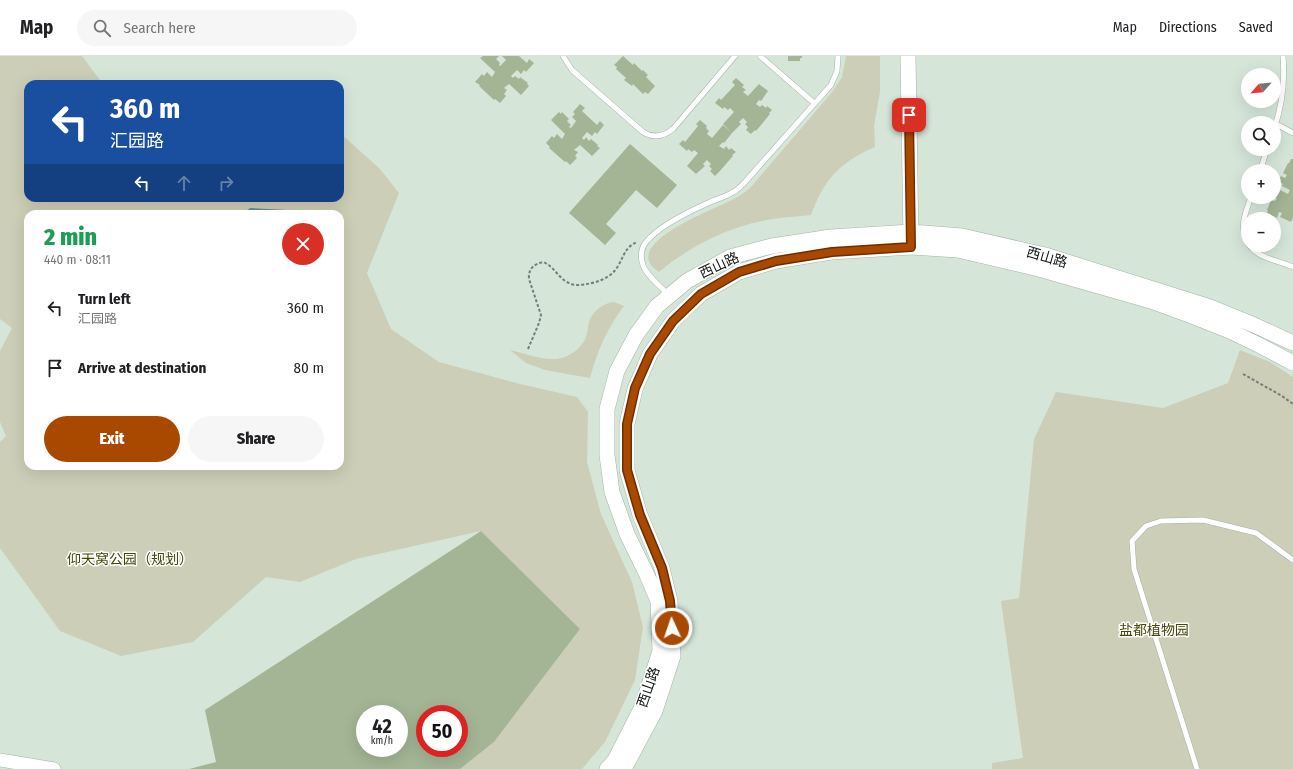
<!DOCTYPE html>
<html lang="en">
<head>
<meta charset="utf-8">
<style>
  :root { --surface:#fff; --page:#f6f6f6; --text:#202124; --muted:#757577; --line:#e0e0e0; --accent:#a94900 }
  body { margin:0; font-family:"Fira Sans Condensed","Noto Sans SC",sans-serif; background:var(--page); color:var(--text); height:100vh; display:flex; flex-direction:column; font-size:15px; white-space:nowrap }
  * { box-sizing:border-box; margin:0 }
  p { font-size:13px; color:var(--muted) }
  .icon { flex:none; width:22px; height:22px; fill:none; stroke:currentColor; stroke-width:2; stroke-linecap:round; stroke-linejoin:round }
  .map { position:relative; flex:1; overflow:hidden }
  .sheet { position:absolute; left:24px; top:154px; width:320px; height:260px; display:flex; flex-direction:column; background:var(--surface); border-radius:12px; box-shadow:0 4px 16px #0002 }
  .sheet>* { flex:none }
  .guide { position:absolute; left:24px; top:24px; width:320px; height:122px; border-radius:12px; box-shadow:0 4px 16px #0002; background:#1a4fa0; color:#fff; overflow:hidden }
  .needle { width:26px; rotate:243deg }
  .tools { position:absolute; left:1241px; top:12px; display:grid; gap:8px }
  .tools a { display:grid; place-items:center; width:40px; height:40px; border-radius:50%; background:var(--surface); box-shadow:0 4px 16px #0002; font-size:20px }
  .speed { position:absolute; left:356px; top:649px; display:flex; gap:8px; font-size:20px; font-weight:700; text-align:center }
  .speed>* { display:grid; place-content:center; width:52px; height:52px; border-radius:50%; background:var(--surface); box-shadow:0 4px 16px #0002; line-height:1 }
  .speed small { font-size:10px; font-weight:400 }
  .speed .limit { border:6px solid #d22; background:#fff; color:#111 }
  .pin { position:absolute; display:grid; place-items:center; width:34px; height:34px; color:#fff; margin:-17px; border-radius:8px; box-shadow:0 2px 6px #0006 }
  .me { position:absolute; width:44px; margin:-22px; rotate:357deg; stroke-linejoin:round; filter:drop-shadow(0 0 3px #0008) }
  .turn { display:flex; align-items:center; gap:14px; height:84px; padding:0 20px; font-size:18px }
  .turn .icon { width:52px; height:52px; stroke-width:2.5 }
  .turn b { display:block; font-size:28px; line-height:34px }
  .lanes { display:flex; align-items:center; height:38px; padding:0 20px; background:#0003; justify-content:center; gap:20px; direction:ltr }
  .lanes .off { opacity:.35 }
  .round { display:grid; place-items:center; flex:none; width:42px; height:42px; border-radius:21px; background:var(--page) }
  .headline { display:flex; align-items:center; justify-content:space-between; height:68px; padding:0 20px }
  h1 { font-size:24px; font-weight:800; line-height:30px; color:#1e9e55 }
  .primary-button { display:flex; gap:8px; margin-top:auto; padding:8px 20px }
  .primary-button a { flex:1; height:46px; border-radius:24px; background:var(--accent); color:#fff; font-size:16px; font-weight:800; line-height:46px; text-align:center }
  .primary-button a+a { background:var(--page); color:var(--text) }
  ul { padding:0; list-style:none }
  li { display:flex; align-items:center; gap:12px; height:60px; padding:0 20px }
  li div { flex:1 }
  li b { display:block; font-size:15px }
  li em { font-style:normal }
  header { display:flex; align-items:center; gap:24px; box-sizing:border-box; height:56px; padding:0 20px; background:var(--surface); border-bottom:1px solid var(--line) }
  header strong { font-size:19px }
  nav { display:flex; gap:22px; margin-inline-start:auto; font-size:14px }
  .search { width:280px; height:36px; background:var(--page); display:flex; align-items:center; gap:10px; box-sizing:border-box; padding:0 14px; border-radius:22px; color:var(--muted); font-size:15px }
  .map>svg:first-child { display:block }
  .green { fill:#ccceb7; fill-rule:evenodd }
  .water { fill:#669291 }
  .building { fill:#a3b595; fill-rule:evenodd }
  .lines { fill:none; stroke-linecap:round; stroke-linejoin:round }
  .service-casing { stroke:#a4b4a7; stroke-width:6 }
  .tertiary-casing { stroke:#a4b4a7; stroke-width:14 }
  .secondary-casing { stroke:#a4b4a7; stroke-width:16 }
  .path { stroke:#747f76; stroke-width:2; stroke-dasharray:3 2; stroke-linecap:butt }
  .service { stroke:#fff; stroke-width:5 }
  .tertiary { stroke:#fff; stroke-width:13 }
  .secondary { stroke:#fff; stroke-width:15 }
  .route-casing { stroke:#6e2f00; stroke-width:10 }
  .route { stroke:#a94900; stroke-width:7 }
  .labels { text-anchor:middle; stroke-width:3; stroke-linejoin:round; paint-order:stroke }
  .street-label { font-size:14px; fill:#111712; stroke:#fff }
  .park-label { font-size:14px; fill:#46470a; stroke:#fff }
</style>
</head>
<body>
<header>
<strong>Map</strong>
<div class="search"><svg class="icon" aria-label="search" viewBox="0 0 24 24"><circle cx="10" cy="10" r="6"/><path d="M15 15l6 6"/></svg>Search here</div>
<nav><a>Map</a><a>Directions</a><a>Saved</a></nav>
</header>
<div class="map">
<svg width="1293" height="713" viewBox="0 0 1293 713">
  <rect width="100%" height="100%" fill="#d5e6d9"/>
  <path class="green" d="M0 0H82L103 28H28V142H340V77L380 113 399 137 367 217 391 273 439 306 520 328 577 341 588 356 587 406 601 458 632 526 643 571 635 624 605 686 582 713H460L494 686 580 573 481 475 356 503 300 526 266 521 193 586 121 600 60 575 0 492V386L6 380 0 366V295L12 272 0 263ZM28 158H340V410H28Z
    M846 0H880V36L874 70 875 91C840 106 824 123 811 159 792 161 772 162 753 167 718 176 687 193 659 216 616 189 715 153 732 144 738 141 744 137 750 132L833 35 842 21Z
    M614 246 624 250C607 272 597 296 590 322L545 314 526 307 510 294C524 297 539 303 552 303 566 304 582 293 586 281 588 275 588 268 590 263 595 253 604 247 614 246Z
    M1240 294 1270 306 1293 321V713H992V707L1023 702 1001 545 1019 542 1034 383 1056 336 1163 352 1228 327Z"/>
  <path class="water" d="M250 152 286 154V158H242Z"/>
  <path class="building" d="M483 0H499L496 3 500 7 499 9 500 10 506 4 502 0H519L527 7 529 3 534 7 526 16 524 14 521 18 517 14 511 20 513 22 515 20 519 23 520 21 528 27 527 28 529 30 521 39 509 28 504 32 507 34 504 38 506 40 500 47 495 43 494 44 479 30 480 29 475 26 482 18 484 20 487 16 492 21 495 16 480 2Z
    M623 0 633 9 634 7 642 15 643 14 648 19 646 21 655 30 648 38 645 36 643 38 633 28 632 30 624 24 626 22 616 13 617 11 614 9Z
    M788 0H802V2H800V5H788Z
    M736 22 744 29 742 31 746 34 743 36 748 40 759 28 768 35 761 45 759 44 756 48 760 51 762 49 766 52 767 50 772 54 769 57 770 58 756 75 755 74 751 78 746 74 748 71 745 68 747 66 743 62 739 66 741 68 732 77 723 68 734 56 730 52 728 54 724 51 723 53 715 47 719 42 721 44 735 29 732 26Z
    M580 48 585 52 582 55 597 69 600 65 604 69 597 78 595 76 592 80 587 76 582 82 584 84 586 81 589 85 591 83 598 89 597 90 600 92 592 100 580 89 574 94 578 96 575 100 577 102 570 109 566 105 565 106 549 92 550 91 546 87 552 80 554 82 557 78 562 83 565 78 551 64 559 56 561 58 562 56 569 63 567 65 571 69 569 71 571 72 576 65 572 61 575 58 573 56Z
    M700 64 707 70 706 72 709 75 707 78 712 82 723 69 732 77 724 87 723 86 719 90 724 93 726 90 729 94 731 92 736 96 732 99 733 100 719 116 715 120 710 115 712 113 709 110 711 108 707 104 703 108 705 110 696 118 687 110 698 97 694 94 692 96 688 93 687 95 679 88 683 84 685 86 698 70 696 68Z
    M630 88 677 129 657 152 636 134 606 168 616 177 605 189 569 157Z
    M1291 103H1293V161L1291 166 1280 161 1282 157 1279 156 1277 162 1273 160 1272 162 1266 159 1268 155 1267 154 1271 144 1275 145 1277 142 1274 141V135L1279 137 1280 134 1288 138 1290 134 1282 130 1283 128 1278 125 1281 120 1285 122 1287 119 1283 117 1288 107H1289Z
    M481 475 580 573 494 686 460 713H189L216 706 205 654ZM365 658H399V692H365ZM425 658H459V692H425Z"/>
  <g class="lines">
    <defs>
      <path id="service" d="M563 0 572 14 643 76C654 83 664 80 673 73L735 0
        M760 0 814 47
        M1276 68 1293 77
        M1274 73C1282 50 1285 23 1283 0
        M1260 115 1267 93
        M1248 187C1239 170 1245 158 1251 141
        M1249 189C1259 203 1278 204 1293 211
        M669 239C661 231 646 219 643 209 640 201 641 192 646 186 659 170 690 155 708 147 716 143 726 141 733 136 738 134 741 130 745 126L831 29 837 15 838 0
        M1197 713 1134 513 1132 485 1146 470 1161 465 1203 464 1256 477 1293 504"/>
      <path id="tertiary" d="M0 704 54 713"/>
      <path id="secondary" d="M908 0 911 185
        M607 713 615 704 642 651 660 595 658 545 647 519 627 478 612 436 607 399V353L617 315 636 279 657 250 687 225 730 201 772 190 831 181 911 176 962 180 1045 199 1210 251 1254 269 1293 287
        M624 713 655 655 673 600 670 545 662 512 640 459 627 414V368L635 333 650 298 673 265 701 238 739 216 776 205 831 196 911 191 958 194 1039 213 1151 245 1192 260 1230 275 1259 289 1293 307"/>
    </defs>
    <use href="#service" class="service-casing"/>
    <use href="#tertiary" class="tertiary-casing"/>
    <use href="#secondary" class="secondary-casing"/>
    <path class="path" d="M528 293 539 267 541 259 529 223C528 213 534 208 543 206 554 210 558 222 569 227 574 230 581 229 587 228 599 226 612 221 618 210 624 200 625 191 637 186
      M1243 318 1282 340 1293 348"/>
    <use href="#service" class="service"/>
    <use href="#tertiary" class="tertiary"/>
    <use href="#secondary" class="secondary"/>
  </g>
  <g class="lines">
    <defs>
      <path id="route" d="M672 572 670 545 662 512 640 459 627 414V368L635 332 650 298 673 265 701 238 739 216 776 205 832 196 911 191 909 59"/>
    </defs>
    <use href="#route" class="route-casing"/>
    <use href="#route" class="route"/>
  </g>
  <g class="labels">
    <g class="street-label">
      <text transform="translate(1047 201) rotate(16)" y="5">西山路</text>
      <text transform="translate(719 209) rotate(-25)" y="5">西山路</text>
      <text transform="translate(648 631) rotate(-71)" y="5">西山路</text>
    </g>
    <g class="park-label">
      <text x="130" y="508">仰天窝公园（规划）</text>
      <text x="1154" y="579">盐都植物园</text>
    </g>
  </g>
</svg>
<div class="tools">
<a><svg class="needle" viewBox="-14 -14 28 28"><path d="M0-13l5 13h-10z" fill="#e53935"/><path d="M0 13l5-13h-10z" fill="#757577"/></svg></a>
<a><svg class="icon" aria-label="search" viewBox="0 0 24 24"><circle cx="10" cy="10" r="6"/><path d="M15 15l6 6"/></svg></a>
<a>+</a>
<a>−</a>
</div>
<div class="speed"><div>42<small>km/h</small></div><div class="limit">50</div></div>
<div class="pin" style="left:909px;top:59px;background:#d93025"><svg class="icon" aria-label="arrive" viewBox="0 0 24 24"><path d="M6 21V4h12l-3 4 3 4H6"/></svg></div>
<svg class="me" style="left:672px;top:572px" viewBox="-20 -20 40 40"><circle r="17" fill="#a94900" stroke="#fff" stroke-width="3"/><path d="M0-11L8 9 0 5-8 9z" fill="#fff"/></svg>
<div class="guide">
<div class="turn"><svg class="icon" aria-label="left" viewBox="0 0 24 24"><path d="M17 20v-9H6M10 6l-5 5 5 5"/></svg><div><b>360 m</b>汇园路</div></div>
<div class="lanes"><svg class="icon" aria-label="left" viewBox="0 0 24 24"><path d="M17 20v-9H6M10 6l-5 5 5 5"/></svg><svg class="icon off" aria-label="ahead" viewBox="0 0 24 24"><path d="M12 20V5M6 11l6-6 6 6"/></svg><svg class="icon off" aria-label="right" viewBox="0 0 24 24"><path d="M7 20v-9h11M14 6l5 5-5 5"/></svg></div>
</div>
<section class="sheet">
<div class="headline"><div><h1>2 min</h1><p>440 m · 08:11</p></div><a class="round" style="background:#d93025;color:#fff"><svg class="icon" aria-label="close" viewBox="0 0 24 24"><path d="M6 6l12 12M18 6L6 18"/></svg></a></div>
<ul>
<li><svg class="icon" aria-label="left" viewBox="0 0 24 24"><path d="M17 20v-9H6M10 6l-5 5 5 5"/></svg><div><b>Turn left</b><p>汇园路</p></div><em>360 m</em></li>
<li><svg class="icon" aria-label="arrive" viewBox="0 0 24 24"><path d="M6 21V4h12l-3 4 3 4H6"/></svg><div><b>Arrive at destination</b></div><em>80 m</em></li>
</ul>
<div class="primary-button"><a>Exit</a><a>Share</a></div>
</section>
</div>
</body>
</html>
